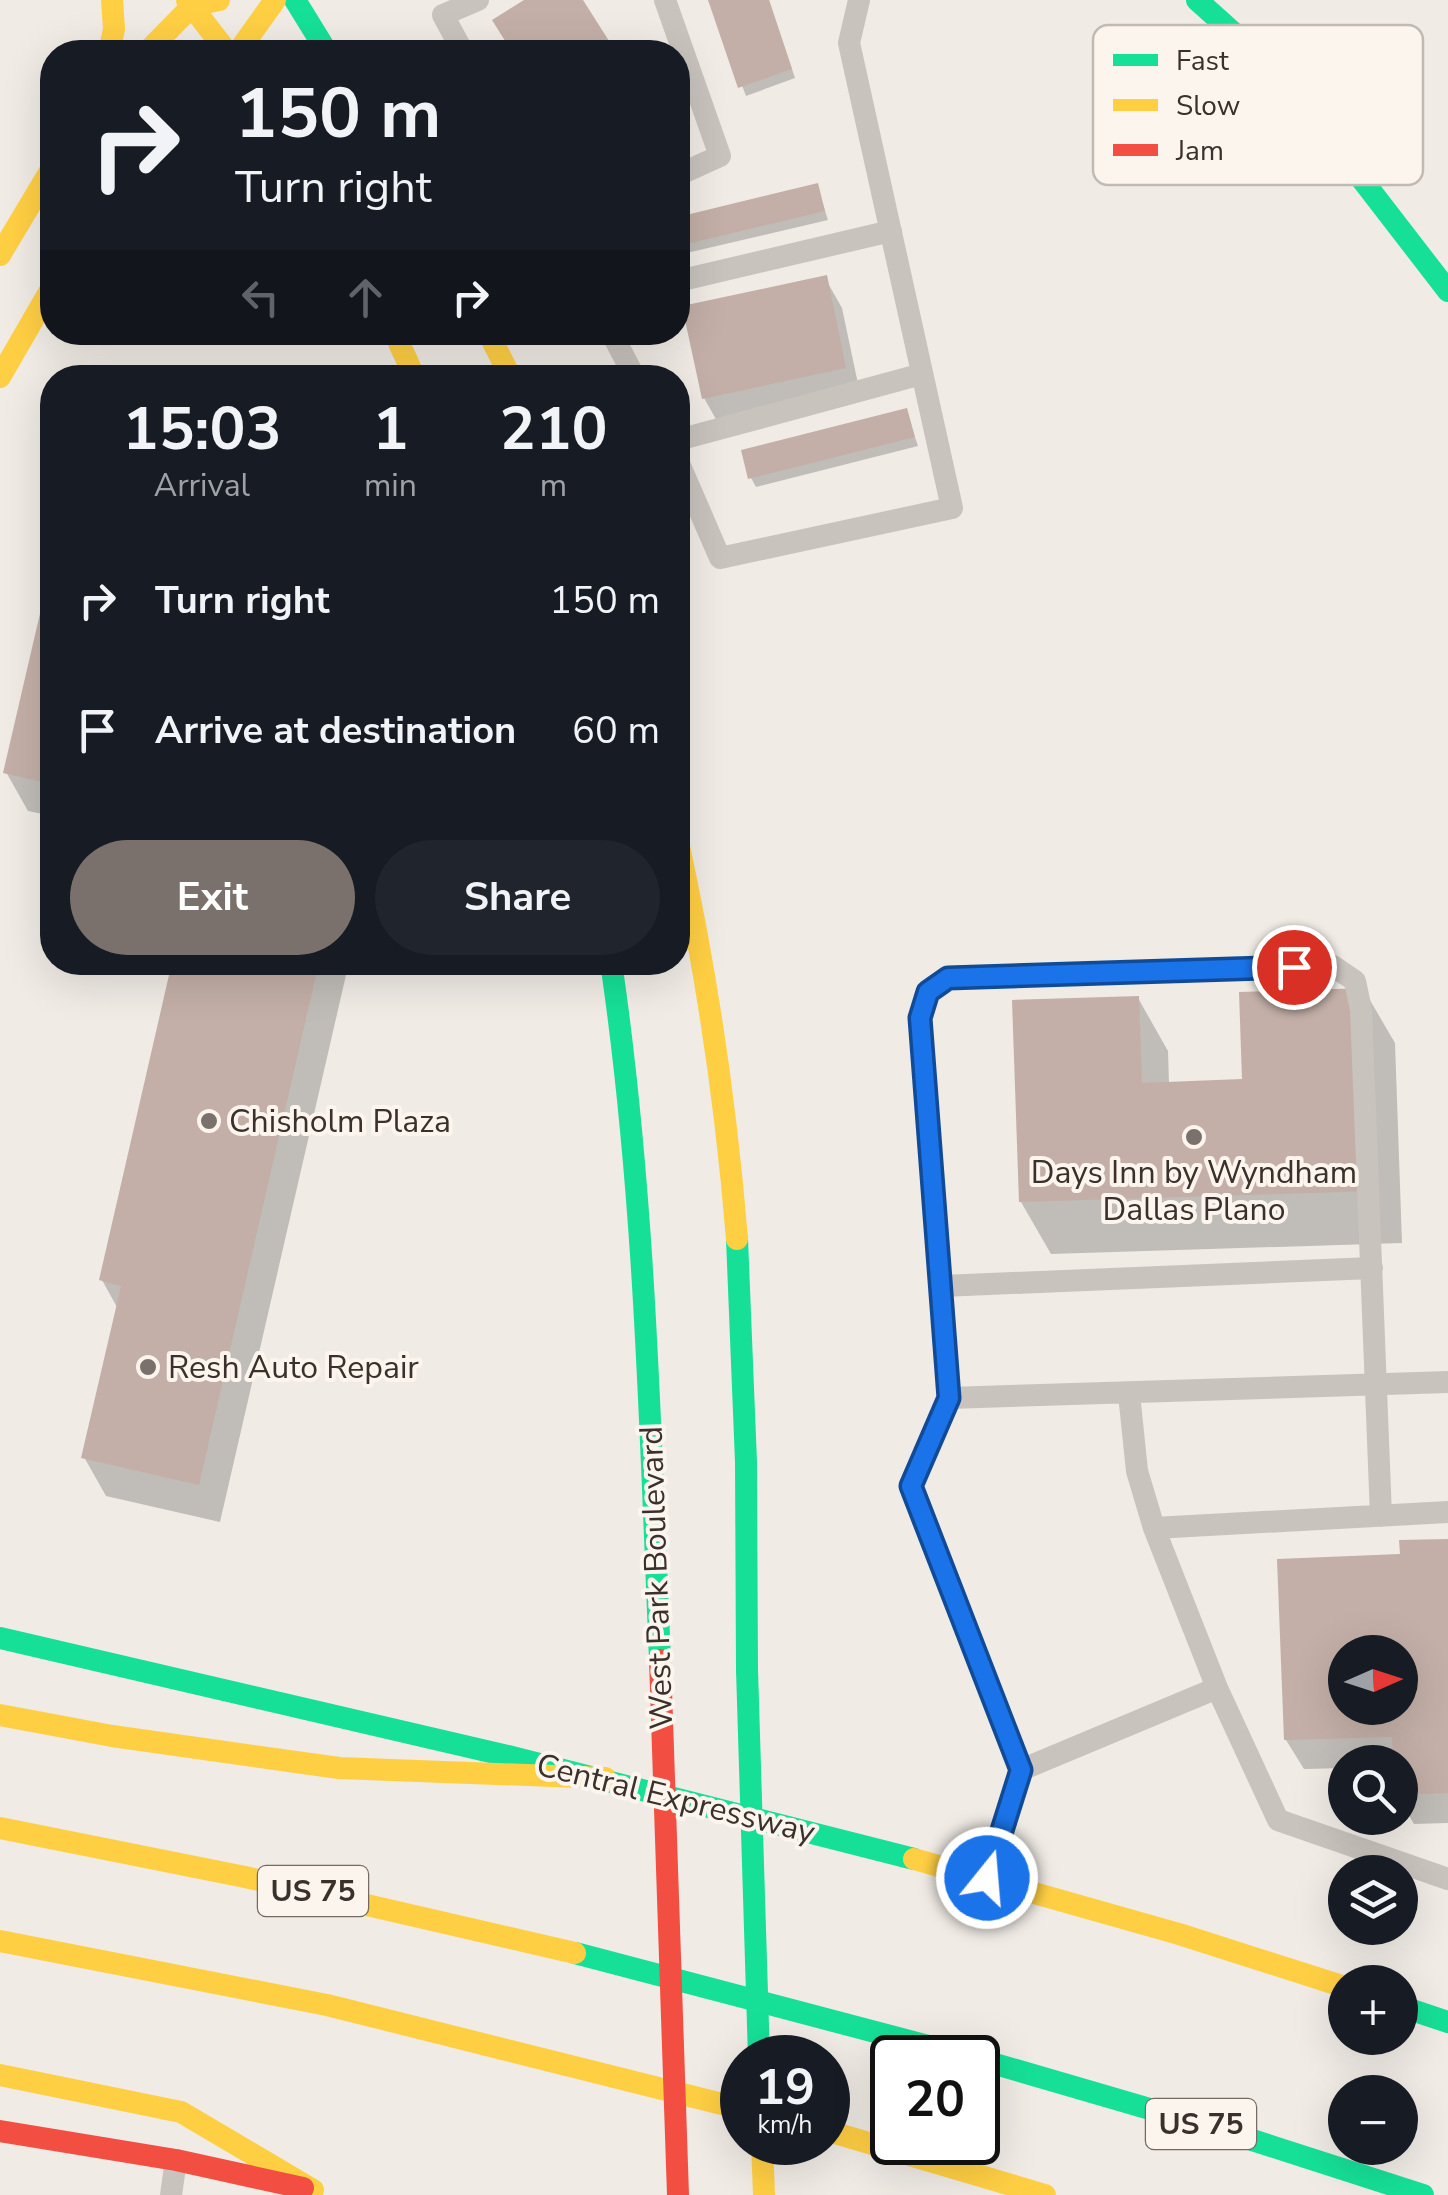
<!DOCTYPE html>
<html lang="en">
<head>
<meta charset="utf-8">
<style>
  :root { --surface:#171b24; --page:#20242c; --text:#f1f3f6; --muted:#9ea1a6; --accent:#7a716c }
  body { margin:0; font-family:"Nunito Sans",sans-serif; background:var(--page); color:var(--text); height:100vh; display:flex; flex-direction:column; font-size:38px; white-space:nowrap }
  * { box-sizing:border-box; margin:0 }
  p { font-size:32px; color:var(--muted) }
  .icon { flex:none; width:55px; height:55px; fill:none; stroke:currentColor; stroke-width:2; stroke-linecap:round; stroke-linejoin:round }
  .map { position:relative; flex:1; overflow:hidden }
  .drawer { position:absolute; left:40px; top:365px; width:650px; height:610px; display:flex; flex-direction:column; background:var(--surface); border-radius:40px; box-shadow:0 10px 40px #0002 }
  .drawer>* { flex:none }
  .hud { position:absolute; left:40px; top:40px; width:650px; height:305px; border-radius:40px; box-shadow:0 10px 40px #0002; background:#171b24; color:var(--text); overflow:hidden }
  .needle { width:65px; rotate:87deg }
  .controls { position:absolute; left:1328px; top:1635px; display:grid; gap:20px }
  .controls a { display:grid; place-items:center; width:90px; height:90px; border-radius:50%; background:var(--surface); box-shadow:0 10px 40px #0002; font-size:50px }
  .speed { position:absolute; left:720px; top:2035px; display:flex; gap:20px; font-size:50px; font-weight:700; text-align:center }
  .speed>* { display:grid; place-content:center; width:130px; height:130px; border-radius:50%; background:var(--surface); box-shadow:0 10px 40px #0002; line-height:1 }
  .speed small { font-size:25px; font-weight:400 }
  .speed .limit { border:5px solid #111; border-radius:15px; background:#fff; color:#111 }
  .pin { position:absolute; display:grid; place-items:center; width:85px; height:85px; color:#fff; margin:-42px; border:5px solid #fff; border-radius:50%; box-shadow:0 2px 10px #0007 }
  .me { position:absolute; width:110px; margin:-55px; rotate:17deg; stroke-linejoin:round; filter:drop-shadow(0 0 8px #0008) }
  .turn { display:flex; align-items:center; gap:35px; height:210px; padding:0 30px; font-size:45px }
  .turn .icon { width:130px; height:130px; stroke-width:2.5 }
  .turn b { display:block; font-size:70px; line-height:85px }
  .lanes { display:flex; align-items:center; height:95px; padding:0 30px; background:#0003; justify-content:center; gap:50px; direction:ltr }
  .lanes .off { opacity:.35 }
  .eta { display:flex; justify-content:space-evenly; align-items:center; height:170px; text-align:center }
  .eta b { font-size:60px; font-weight:700; line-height:70px }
  .action { display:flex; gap:20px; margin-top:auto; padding:20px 30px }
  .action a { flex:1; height:115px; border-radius:60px; background:var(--accent); color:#fff; font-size:40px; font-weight:700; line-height:115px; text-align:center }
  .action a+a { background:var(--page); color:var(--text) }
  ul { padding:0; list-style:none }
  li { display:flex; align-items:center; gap:30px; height:130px; padding:0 30px }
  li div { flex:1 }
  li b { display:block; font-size:38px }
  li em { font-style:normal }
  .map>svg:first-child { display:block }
  .shadow { fill:#0003; fill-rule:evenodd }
  .building { fill:#c3afa7; fill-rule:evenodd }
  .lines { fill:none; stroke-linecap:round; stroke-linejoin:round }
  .lane { stroke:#c9c3be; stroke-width:22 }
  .fast { stroke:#16e098; stroke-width:22 }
  .slow { stroke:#ffcf43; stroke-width:22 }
  .jam { stroke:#f24e42; stroke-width:22 }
  .fast-bridge { stroke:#16e098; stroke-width:22 }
  .jam-bridge { stroke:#f24e42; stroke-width:22 }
  .route-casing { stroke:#114b97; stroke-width:25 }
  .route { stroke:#1a73e8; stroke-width:18 }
  .poi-dot { fill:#7a716c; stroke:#fbf5ee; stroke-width:4 }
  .labels { text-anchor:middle; stroke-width:8; stroke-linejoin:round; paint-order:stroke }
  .shield { fill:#fbf5ee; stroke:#756b66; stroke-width:2.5 }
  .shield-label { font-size:30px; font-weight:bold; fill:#3b302b }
  .poi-label { font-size:32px; fill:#3b302b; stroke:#fbf5ee; text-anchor:start }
  .street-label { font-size:32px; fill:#3b302b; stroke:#fbf5ee }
  .key { fill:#fbf5ee; stroke:#c1bab4; stroke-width:2.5 }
  .key-label { font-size:28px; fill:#3b302b }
</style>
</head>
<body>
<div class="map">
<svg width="1448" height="2195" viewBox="0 0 1448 2195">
  <rect width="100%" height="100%" fill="#f0ebe5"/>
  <path class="shadow" d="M710 0H769L795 78 746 96Z
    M817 186 828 220 678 255V219Z
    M825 278 842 308 861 398 721 428 704 398Z
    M906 411 918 446 756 487 751 478Z
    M52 570V816L28 811 6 772Z
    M174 962H349L220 1522 106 1496 84 1457 118 1309 102 1280Z
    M1364 990 1395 1043 1402 1243 1051 1254 1021 1202 1138 998 1168 1051 1169 1084 1244 1082Z
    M1448 1541V1823L1414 1824 1400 1800V1762H1345V1768L1304 1769 1286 1740 1403 1557ZM1345 1652H1400V1708H1345Z"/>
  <path class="building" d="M524 0H583L616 52H512L492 20Z
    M708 0H769L792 69 738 88Z
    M818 183 825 211 678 246V217Z
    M827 275 846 368 702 399 682 306Z
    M907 408 915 437 748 479 741 450Z
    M51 566H52V784L3 773Z
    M172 962H319L199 1485 81 1458 121 1286 99 1280Z
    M1366 988 1373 1191 1019 1202 1012 1000 1139 996 1142 1083 1242 1079 1239 992Z
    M1448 1539V1793L1400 1795V1762H1393L1392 1737 1284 1740 1277 1559 1400 1554 1399 1540ZM1345 1652H1400V1708H1345Z"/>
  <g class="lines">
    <path class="lane" d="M665 0 720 156 678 175
      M463 52 443 15 478 0
      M678 281 891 231
      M611 332 635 378
      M678 440 922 374
      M678 461 720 558 952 508 849 43 859 0
      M942 1286 1372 1268
      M1129 1394 1137 1471 1154 1528 1217 1688 1278 1820 1448 1879
      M949 1398 1448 1382
      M1154 1528 1448 1512
      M1021 1770 1217 1688
      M987 1878 1021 1770 911 1486 949 1398 920 1018 928 992 948 978 1333 966 1355 981 1361 1010 1381 1516
      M171 2195 176 2160"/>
    <path class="fast" d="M295 0 327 52
      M1197 0 1257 54 1306 107 1448 291
      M611 962C645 1194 650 1426 660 1660
      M737 1239 746 1462 747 1670
      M0 1638 508 1756 914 1859
      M575 1953 974 2058
      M1400 2006 1448 2022
      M978 2059 1215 2128 1423 2195"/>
    <path class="slow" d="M187 0 227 52
      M109 52 114 29 112 0
      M147 52 192 6 219 0
      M238 52 275 0
      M0 255 52 168
      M394 332 415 378
      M488 332 511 378
      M0 377 52 287
      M678 842C707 974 726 1104 737 1239
      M0 1715 112 1736 339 1768 605 1778
      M0 1828 245 1877 575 1953
      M914 1859 1179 1934 1345 1987
      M0 1941 327 2005 742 2109
      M0 2075 181 2112 313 2190
      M828 2131 1045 2195
      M762 2142 764 2195"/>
    <path class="jam" d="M0 2131 176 2160 303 2188"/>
    <path class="fast-bridge" d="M747 1670 759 2058"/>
    <path class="jam-bridge" d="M660 1660 678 2195"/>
  </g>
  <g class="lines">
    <defs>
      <path id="route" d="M987 1878 1021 1770 911 1486 949 1398 920 1018 928 992 948 978 1294 967"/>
    </defs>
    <use href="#route" class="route-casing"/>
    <use href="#route" class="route"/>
  </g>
  <g class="poi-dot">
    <circle cx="209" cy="1121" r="10"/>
    <circle cx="1194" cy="1137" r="10"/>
    <circle cx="148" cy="1367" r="10"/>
  </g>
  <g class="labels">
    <g class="shield">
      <rect x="258" y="1866" width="110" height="50" rx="8"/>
      <rect x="1146" y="2099" width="110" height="50" rx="8"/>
    </g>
    <g class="shield-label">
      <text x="313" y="1901">US 75</text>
      <text x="1201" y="2134">US 75</text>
    </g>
    <g class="poi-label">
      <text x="229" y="1132">Chisholm Plaza</text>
      <text x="1194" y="1183" text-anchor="middle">Days Inn by Wyndham<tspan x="1194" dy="37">Dallas Plano</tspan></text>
      <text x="168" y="1378">Resh Auto Repair</text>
    </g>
    <g class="street-label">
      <text transform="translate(656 1578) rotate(-92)" y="11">West Park Boulevard</text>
      <text transform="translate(676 1798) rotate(14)" y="11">Central Expressway</text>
    </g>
  </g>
  <rect x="1093" y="25" width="330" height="160" rx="15" class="key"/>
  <rect x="1113" y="54" width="45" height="12" fill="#16e098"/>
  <rect x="1113" y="99" width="45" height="12" fill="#ffcf43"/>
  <rect x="1113" y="144" width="45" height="12" fill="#f24e42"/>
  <g class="key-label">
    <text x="1176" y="70">Fast</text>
    <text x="1176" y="115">Slow</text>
    <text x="1176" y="160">Jam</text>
  </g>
</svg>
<div class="controls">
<a><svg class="needle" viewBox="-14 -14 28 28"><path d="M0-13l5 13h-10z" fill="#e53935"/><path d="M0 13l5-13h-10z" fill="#9ea1a6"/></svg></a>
<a><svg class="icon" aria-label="search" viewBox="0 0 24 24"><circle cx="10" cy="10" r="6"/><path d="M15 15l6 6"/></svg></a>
<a><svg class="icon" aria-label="layers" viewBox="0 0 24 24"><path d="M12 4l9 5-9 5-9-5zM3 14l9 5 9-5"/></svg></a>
<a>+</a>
<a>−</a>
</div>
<div class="speed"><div>19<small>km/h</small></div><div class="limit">20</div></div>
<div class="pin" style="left:1294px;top:967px;background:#d93025"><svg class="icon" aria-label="arrive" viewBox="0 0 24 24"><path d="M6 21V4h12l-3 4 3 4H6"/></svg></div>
<svg class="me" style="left:987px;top:1878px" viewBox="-20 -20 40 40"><circle r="17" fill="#1a73e8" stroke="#fff" stroke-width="3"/><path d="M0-11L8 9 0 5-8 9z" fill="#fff"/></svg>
<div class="hud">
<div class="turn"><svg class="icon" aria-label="right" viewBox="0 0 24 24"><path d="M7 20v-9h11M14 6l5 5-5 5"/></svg><div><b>150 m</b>Turn right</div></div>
<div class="lanes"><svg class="icon off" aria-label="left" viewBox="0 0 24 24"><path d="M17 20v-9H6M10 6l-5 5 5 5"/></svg><svg class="icon off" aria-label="ahead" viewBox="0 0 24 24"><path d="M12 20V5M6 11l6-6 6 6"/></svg><svg class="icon" aria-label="right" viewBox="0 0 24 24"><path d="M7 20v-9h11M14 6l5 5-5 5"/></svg></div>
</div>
<section class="drawer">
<div class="eta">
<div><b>15:03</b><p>Arrival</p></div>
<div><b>1</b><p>min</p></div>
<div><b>210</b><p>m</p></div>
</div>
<ul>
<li><svg class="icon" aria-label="right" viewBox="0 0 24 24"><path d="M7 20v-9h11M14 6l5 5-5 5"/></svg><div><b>Turn right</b></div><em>150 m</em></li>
<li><svg class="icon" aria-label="arrive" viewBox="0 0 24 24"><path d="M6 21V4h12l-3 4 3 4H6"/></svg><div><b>Arrive at destination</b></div><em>60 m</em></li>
</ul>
<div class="action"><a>Exit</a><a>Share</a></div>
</section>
</div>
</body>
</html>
